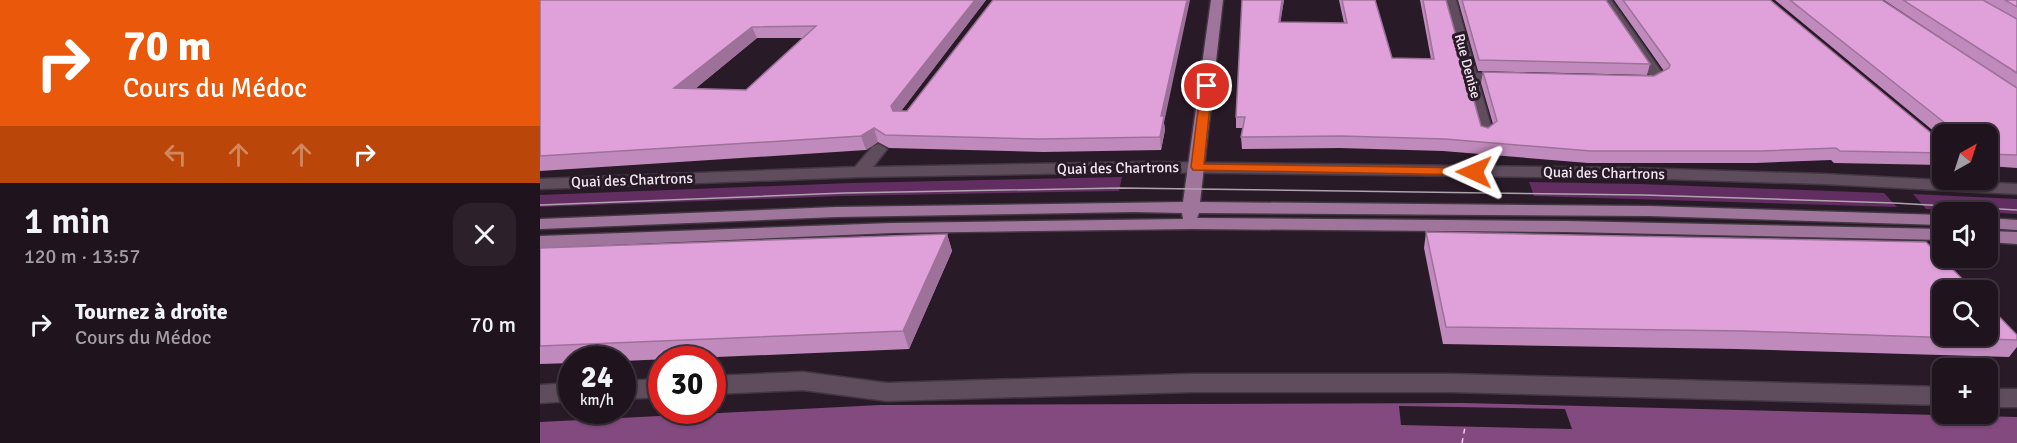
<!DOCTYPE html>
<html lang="fr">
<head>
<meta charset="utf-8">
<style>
  :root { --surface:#1f141e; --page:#2c212b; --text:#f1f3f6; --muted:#a19ea4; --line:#3c333c }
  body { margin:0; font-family:Signika,sans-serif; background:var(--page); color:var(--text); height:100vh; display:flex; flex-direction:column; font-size:22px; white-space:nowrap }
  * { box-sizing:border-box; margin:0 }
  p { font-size:20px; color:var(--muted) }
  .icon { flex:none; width:33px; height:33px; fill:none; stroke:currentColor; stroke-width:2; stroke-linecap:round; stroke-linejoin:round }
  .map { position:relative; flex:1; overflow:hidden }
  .details { display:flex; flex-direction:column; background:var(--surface); width:540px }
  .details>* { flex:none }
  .top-card { background:#ea580c; color:#fff; overflow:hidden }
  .needle { width:39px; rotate:39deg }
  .tools { position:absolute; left:1392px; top:124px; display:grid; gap:12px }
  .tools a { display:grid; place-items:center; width:66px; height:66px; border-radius:12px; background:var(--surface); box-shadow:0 2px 4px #0004,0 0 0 2px var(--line); font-size:30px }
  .speed { position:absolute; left:18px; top:346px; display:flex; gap:12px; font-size:30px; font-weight:700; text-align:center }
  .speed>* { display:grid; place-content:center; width:78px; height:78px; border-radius:50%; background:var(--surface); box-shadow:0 2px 4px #0004,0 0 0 2px var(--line); line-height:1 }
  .speed small { font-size:15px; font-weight:400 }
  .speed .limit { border:9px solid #d22; background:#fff; color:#111 }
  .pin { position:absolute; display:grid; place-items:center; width:51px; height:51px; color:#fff; margin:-26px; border:3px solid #fff; border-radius:50%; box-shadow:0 2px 6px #0007 }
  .me { position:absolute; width:66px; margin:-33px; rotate:271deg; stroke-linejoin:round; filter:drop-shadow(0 0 4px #0008) }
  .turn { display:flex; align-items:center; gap:21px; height:126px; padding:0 24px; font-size:27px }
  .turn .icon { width:78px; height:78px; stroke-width:2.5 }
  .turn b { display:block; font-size:42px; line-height:51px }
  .lanes { display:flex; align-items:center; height:57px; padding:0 24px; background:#0003; justify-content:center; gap:30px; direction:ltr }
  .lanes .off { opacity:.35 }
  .round { display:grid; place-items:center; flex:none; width:63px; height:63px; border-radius:18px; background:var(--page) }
  .head { display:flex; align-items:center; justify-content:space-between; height:102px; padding:0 24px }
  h1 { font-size:36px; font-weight:600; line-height:45px }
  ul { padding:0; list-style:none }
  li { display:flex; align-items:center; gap:18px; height:78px; padding:0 24px }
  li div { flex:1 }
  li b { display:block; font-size:22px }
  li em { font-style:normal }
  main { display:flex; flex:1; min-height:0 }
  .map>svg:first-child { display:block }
  .green { fill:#622d60 }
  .water { fill:#824a7f }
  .pier { fill:#291a28 }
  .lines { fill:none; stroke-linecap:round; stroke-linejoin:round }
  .ferry { stroke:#fac8f6; stroke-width:1.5; stroke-dasharray:5 4.5; stroke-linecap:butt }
  .minor-casing { stroke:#423742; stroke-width:3 }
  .major-casing { stroke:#423742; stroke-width:3 }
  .minor { fill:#5f4d5d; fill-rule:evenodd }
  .major { fill:#9f759b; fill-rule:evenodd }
  .tram { stroke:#afa3ae; stroke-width:1.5 }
  .wall { fill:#c18abc; fill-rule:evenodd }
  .shaded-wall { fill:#9d7199 }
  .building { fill:#e0a1db; stroke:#9d7199; stroke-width:1.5; fill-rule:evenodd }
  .route { fill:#ea580c; stroke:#983908; stroke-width:1.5 }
  .labels { text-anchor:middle; stroke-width:6; stroke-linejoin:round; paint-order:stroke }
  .far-street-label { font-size:14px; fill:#f2e7f1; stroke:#291a28 }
  .street-label { font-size:15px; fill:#f2e7f1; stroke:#291a28 }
</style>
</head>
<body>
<main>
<section class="details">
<div class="top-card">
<div class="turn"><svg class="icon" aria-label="right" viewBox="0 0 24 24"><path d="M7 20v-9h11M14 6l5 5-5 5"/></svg><div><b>70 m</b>Cours du Médoc</div></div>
<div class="lanes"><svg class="icon off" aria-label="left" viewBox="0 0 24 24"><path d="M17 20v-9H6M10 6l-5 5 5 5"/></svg><svg class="icon off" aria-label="ahead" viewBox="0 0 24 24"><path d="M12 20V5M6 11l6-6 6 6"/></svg><svg class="icon off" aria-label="ahead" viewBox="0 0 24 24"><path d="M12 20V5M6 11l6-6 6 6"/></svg><svg class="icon" aria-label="right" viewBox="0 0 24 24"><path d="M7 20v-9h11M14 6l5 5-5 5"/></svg></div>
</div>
<div class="head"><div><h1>1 min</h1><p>120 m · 13:57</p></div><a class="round"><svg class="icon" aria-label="close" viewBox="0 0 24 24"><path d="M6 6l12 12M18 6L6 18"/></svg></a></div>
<ul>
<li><svg class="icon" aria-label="right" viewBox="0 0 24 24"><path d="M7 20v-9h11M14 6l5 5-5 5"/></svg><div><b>Tournez à droite</b><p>Cours du Médoc</p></div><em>70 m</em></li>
</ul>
</section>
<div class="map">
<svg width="1477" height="443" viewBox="0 0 1477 443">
  <rect width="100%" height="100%" fill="#291a28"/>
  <path class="green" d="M582 177 579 191 302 196 0 207V195L311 183Z
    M989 182 1099 184 1344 193 1357 207 994 196Z
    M1373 194 1477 199V214L1386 209Z"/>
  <path class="water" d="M923 403 1477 417V443H0V422L340 405Z"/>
  <path class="pier" d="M859 406 1025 409 1032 429 861 425Z"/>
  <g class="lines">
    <path class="ferry" d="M922 443 925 427"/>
    <defs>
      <path id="minor" d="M904 0H916L936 73 965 74 972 78 965 82 938 81 953 133 950 136 945 138 937 133Z
        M1059 0H1071L1125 77C1116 86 1104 87 1092 84L1090 81 1092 78 1110 76Z
        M339 144 347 149 333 167 605 162 1094 168 1283 174 1477 184V194L1283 184 1094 178 605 172 320 177 0 189V179L315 167 333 146Z
        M263 372 347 383 651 374H911L1402 387V405L911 392H651L347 401 263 390 172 394V376Z
        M122 379V397L82 399V381Z
        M32 383V401L0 403V385Z
        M1448 389H1477V407H1448Z"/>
      <path id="major" d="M671 0H683L660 202 1109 206 1402 215V225L1109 216 659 213 657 218 1027 221 1402 229V240L1027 232 652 229 352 233 0 248V236L352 223 643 219 642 213 594 212 296 217 0 229V219L296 207 643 202Z
        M1448 218 1477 220V230L1448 228Z
        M1448 231 1477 232V244L1448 242Z"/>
    </defs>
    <use href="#minor" class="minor-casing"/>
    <use href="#major" class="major-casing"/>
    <use href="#minor" class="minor"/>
    <use href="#major" class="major"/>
    <path class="tram" d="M0 205 304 193 580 188 1103 195 1354 203 1477 210"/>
  </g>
  <path class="wall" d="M0 0H446L361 111 624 123 625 130 621 150 503 152 349 148 338 142 326 150 0 171ZM217 38H263L206 90 155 89Z
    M702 0H744L740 22 804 23 799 0H835L852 58 891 59 880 0H906L941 126 948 128 953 124 941 83 943 72 1114 76 1124 71 1074 0H1230L1402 142V165L1294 163 1291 160 1216 163H1048L903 151 800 148 702 149 701 137 703 128H696V117Z
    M918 0H1066L1110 64 1107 75 938 71Z
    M1235 0H1342L1446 68 1344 0H1477V168L1448 166V135H1402V138Z
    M886 232 1477 335V347L1469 357 1197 349 903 344 884 248Z
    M407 234 412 251 369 349 82 361V360H32V363L0 364V248Z"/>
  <path class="shaded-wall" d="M435 0H446L355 119 351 106Z
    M647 0H650L624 123 625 130 621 150 620 137 621 116Z
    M742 0H744L739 32V22Z
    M212 27 217 38 140 101 134 88Z
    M334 128 338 142 326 150 321 136Z
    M407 234 412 251 369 349 363 331Z"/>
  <path class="building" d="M0 0H435L351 106 353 111H367L453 0H647L621 116H624L620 137 500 139 345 135 334 128 321 136 0 156ZM276 26 206 90 134 88 212 27Z
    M702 0H742L739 22 807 23 802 0H835L852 58 894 59 883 0H906L941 126 948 128 957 121 943 72 1114 76 1129 68 1130 65 1083 0H1230L1402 142V153L1300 151 1296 148 1221 151H1051L905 139 801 136 701 137 705 117H696Z
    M922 0H1066L1110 64 939 60Z
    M1250 0H1342L1477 88V155L1448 154V135H1410V127Z
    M1363 0H1443L1477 19V73Z
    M1465 0H1477V7Z
    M886 232 1386 242 1434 291H1402V336H1448V305L1477 335V340L1205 331 906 327Z
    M407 234 363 331 0 346V248Z"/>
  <path class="route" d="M667 83 672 86 664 164 934 168 940 172 934 175 653 170 651 167 661 86Z"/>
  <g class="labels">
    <g class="far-street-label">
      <text transform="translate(928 66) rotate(75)" y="5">Rue Denise</text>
    </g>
    <g class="street-label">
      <text transform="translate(578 168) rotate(-1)" y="5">Quai des Chartrons</text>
      <text transform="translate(1064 173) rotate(1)" y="5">Quai des Chartrons</text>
      <text transform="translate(92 180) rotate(-2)" y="5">Quai des Chartrons</text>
    </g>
  </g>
</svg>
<div class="tools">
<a><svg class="needle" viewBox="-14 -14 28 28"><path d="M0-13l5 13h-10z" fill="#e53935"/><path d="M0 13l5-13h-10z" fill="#a19ea4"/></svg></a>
<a><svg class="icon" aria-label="sound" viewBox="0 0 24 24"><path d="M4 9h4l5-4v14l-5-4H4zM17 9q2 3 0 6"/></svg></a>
<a><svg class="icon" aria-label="search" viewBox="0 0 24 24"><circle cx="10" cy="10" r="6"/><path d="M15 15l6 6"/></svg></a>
<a>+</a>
</div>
<div class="speed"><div>24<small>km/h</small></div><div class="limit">30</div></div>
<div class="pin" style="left:667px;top:86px;background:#d93025"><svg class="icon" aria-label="arrive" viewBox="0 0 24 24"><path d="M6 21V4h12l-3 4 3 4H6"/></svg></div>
<svg class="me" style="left:934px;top:172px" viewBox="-20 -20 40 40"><path d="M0-17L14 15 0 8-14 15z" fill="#ea580c" stroke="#fff" stroke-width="4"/></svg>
</div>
</main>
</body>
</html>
